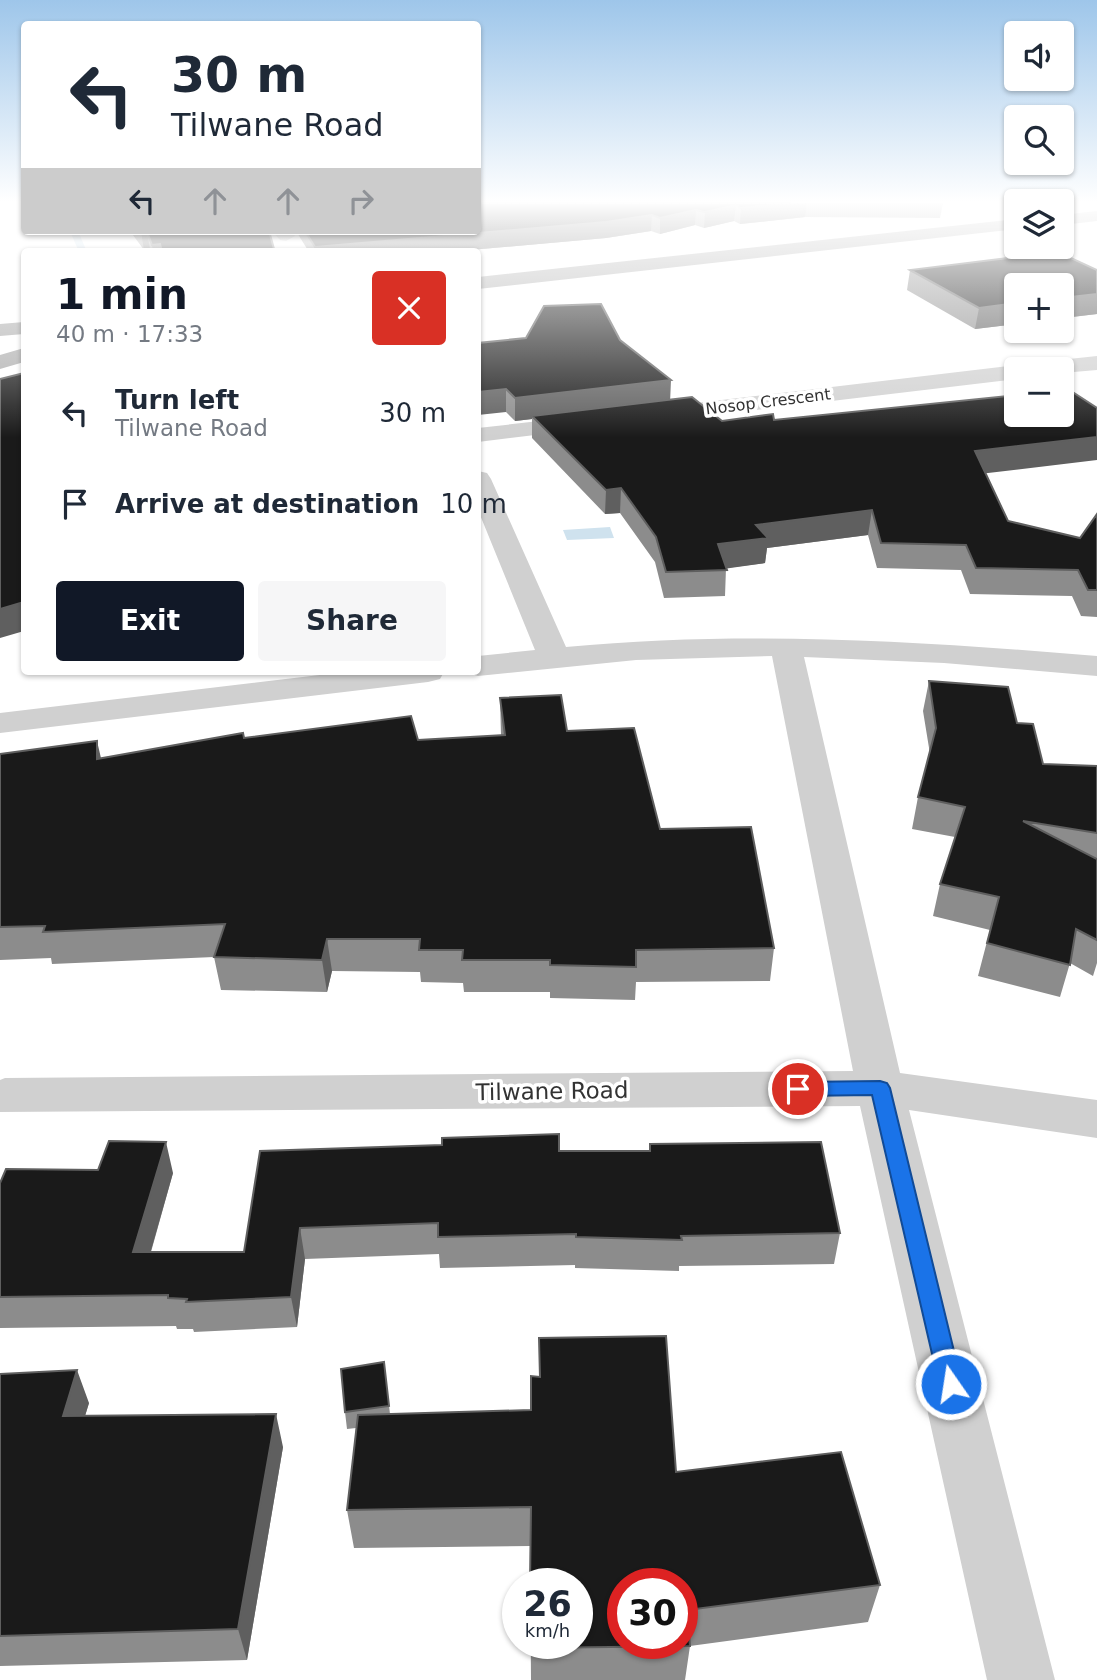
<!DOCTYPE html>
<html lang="en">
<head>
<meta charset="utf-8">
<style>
  :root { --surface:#fff; --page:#f6f6f7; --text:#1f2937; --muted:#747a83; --accent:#111827 }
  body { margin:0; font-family:"DejaVu Sans",sans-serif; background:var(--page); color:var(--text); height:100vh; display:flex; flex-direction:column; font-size:26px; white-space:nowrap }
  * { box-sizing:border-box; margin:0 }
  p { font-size:23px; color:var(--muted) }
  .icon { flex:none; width:38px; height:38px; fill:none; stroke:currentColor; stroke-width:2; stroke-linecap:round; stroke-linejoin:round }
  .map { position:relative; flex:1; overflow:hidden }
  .details { position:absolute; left:21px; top:248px; width:460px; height:427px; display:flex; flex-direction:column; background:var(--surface); border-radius:7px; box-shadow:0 2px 5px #0004 }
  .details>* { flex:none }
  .banner { position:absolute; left:21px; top:21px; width:460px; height:214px; border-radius:7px; box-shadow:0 2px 5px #0004; background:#fff; color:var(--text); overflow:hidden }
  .fabs { position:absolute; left:1004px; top:21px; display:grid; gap:14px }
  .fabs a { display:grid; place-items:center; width:70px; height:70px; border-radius:7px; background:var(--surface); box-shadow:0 2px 5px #0004; font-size:35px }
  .speed { position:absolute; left:502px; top:1568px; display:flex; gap:14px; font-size:35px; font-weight:700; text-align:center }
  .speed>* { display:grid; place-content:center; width:91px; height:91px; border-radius:50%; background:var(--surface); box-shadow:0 2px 5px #0004; line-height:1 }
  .speed small { font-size:18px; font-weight:400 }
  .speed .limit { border:10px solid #d22; background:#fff; color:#111 }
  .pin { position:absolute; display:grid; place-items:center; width:60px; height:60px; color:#fff; margin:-30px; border:4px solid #fff; border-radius:50%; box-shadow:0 2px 7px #0007 }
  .me { position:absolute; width:77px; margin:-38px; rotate:347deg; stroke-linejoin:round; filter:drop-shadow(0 0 5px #0008) }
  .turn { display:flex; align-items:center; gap:24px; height:147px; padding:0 35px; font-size:32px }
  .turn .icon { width:91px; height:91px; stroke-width:2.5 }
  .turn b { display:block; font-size:49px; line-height:60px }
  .lanes { display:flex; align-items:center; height:66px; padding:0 35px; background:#0003; justify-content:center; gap:35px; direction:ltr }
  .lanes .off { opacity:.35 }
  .round { display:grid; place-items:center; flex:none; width:74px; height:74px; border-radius:7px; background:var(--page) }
  .overview { display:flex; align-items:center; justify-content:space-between; height:119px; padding:0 35px }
  h1 { font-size:42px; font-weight:700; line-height:52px; color:var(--accent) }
  .primary-button { display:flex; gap:14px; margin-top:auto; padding:14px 35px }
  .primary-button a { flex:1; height:80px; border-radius:7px; background:var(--accent); color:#fff; font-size:28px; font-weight:700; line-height:80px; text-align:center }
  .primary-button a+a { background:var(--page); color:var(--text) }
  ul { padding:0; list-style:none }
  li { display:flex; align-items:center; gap:21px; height:91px; padding:0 35px }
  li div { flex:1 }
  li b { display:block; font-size:26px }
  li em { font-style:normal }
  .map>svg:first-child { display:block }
  .water { fill:#cfe2ee }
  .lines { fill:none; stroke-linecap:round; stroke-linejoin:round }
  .stream { fill:#cfe2ee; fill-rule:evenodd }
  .minor { fill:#d0d0d0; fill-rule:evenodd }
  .primary { fill:#ababab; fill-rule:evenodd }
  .wall { fill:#8c8c8c }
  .shaded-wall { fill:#5f5f5f }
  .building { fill:#1a1a1a; stroke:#5f5f5f; stroke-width:2; fill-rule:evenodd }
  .route { fill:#1a73e8; stroke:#114b97; stroke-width:2 }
  .labels { text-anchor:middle; stroke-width:7; stroke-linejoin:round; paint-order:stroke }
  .far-street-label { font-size:16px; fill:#333; stroke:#fff }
  .near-street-label { font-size:23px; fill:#333; stroke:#fff }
</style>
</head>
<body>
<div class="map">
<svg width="1097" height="1680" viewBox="0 0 1097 1680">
  <rect width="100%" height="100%" fill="#fff"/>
  <path class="water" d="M610 527 614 538 567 540 563 530Z"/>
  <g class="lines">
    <path class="stream" d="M70 231H78L87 252H79Z"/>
    <path class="minor" d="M272 231H291L295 236 286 241 280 240Z
      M1097 356V370L1062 373V369H1030L1033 364 1041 362Z
      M1017 365 1026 369H1017V379L654 422 646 420 642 415 646 410 654 408Z
      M584 416 593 418 596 423 593 428 478 442V428Z
      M478 471 487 473 491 479 566 647C743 630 920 641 1097 656V676L944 663 804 657 900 1073 1097 1100V1138L909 1110 1055 1680H987L860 1106 0 1112V1080L5 1078 853 1071 772 656 636 660 478 676 467 673 478 672V656L535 650 478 510Z
      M345 672H444L440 679 428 682 0 733V713Z"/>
    <path class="primary" d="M1097 211V221L1062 225V215Z
      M1017 219V229L478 289V277Z
      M24 322V334L0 336V324Z
      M24 348V362L0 369V355Z"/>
  </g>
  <path class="wall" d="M478 203H943L940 218 805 217 740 224 734 221 704 228 695 225 660 234 651 231 606 238 447 252H309L296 231H478Z
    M130 231H269L274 252H151L150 249 144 250Z
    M910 270H1097V314L975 329 907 290Z
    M620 340 670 400 722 421 774 420 985 473 1008 521 1080 538 1097 514V617L1081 616 1072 596 970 594 961 570 877 568 868 535 767 548 765 563 726 568 725 596 664 598 655 562 620 513 605 514 532 438V419L515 421 506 412 478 343Z
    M929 681 1017 723 1043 764 1097 766V963L1093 976 1070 963 1060 997 978 976 990 930 933 916 940 884 955 837 912 829 918 797 930 754 923 711Z
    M500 698 567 731 774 948 770 981 636 982 635 1000 550 998V992H464L463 983 421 982 420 972 332 971 327 992 221 990 214 957 52 964 51 958 0 960V754L101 759 244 738 418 740 501 735Z
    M650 1144 840 1233 834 1264 679 1266V1271L575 1268V1265L440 1268 439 1254 305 1259 297 1327 194 1332 193 1329H177L176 1326 0 1328V1183L173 1173 151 1252H244L260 1151H649Z
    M384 1362 390 1414 676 1472 880 1585 868 1622 690 1646 685 1680H531L530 1546 354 1548 347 1510 356 1428 347 1429 345 1412Z
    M0 1374 89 1403 85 1416 283 1447 247 1660 0 1666Z"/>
  <path class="shaded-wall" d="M791 203H807L805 217 740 224 741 208Z
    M736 205 734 221 704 228 705 212Z
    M696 210 695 225 660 234V218Z
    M652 215 651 231 606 238 447 252H315V247Z
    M141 232H147L150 249 144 250Z
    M160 244 161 252H153L152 245Z
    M274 249V252H246Z
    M1097 294V314L1062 318V298Z
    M1017 303V324L975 329 979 308Z
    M671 380 670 403 532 416V419L515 421V398Z
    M506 389V412L478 415V392Z
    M1097 437V460L971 475 975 451Z
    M621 488 620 513 605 514 606 490Z
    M872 510 868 535 767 548 765 563 716 570 718 544 756 525Z
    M24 602V631L0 638V609Z
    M97 741 104 771 97 759Z
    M327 939 332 971 327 992 322 960Z
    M166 1142 173 1173 142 1282 133 1252Z
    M300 1228 305 1259 297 1327 291 1297Z
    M77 1370 89 1403 75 1448 63 1416Z
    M276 1414 283 1447 247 1660 238 1629Z"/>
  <path class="building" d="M478 203H791L741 208 736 205 705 212 696 210 660 218 652 215 606 222 315 247 305 231H478Z
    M140 231H269L274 249 246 252H162L160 244 152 245 147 232H141Z
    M1058 252 1097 270V294L1062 298V285H1017V303L979 308 910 270Z
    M601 304 620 340 671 380 515 398 506 389 478 392V343L526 338 544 306Z
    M24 373V602L0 609V379Z
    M1068 389 1097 408V437L975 451 1008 521 1080 538 1097 514V590H1088L1078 570 976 568 966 545 881 543 872 510 756 525 768 538 718 544 727 570 666 572 656 537 621 488 606 490 532 416 692 397 722 421 773 414 774 420 1017 395V415H1062V390Z
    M929 681 1008 687 1017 723 1033 724 1043 764 1097 766V833L1023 821 1097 859V940L1076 929 1070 965 987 943 999 897 940 884 965 807 918 797 936 728Z
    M561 695 567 731 634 728 660 829 751 827 774 948 636 950V967L550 965V960H462L463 950H419L420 939H327L322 960 214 957 225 924 43 932 45 926 0 927V754L97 741V759L243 733 244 738 411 716 418 740 505 735 500 698Z
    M559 1134V1151H650V1144L821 1142 840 1233 681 1236 682 1240 576 1237V1234L438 1237V1223L300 1228 291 1297 186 1302 187 1299 168 1298V1295L0 1297V1183L6 1169 98 1170 109 1141 166 1142 133 1252H244L260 1151 442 1145V1138Z
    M666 1336 676 1472 841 1452 880 1585 687 1610 690 1646 530 1648V1643H578V1584H530L531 1507 347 1510 358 1415 531 1410V1376L540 1377 539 1338ZM623 1584H682V1643H623Z
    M384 1362 389 1406 345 1412 341 1369Z
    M77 1370 63 1416 276 1414 238 1629 0 1636V1374Z"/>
  <linearGradient id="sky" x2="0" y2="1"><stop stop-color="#9ec6ea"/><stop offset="0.46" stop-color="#fff"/><stop offset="1" stop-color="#fff" stop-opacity="0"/></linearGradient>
  <rect width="1097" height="438" fill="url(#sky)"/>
  <path class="route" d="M880 1081 887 1083 890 1088 962 1384 959 1392 951 1395 942 1392 939 1384 872 1095 798 1096 791 1094 788 1089 791 1084 798 1082Z"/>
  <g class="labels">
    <g class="far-street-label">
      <text transform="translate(768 401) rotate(-7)" y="6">Nosop Crescent</text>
    </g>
    <g class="near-street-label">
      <text transform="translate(552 1091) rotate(-1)" y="8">Tilwane Road</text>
    </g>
  </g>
</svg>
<div class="fabs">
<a><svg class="icon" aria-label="sound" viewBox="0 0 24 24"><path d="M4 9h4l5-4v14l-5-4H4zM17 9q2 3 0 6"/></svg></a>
<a><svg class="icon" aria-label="search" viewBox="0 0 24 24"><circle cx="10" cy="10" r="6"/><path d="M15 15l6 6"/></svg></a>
<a><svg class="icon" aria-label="layers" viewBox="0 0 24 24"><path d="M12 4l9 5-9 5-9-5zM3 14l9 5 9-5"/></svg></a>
<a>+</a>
<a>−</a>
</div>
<div class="speed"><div>26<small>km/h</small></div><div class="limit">30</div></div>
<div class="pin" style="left:798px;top:1089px;background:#d93025"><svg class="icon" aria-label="arrive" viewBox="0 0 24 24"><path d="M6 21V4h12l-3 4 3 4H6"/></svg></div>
<svg class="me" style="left:951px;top:1384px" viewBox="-20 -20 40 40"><circle r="17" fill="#1a73e8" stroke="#fff" stroke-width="3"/><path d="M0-11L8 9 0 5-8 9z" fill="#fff"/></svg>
<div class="banner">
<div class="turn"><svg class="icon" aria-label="left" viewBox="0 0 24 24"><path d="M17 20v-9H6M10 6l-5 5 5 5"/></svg><div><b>30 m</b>Tilwane Road</div></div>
<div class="lanes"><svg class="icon" aria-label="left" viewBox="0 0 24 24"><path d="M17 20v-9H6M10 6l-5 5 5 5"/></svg><svg class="icon off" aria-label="ahead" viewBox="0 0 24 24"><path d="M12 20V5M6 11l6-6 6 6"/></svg><svg class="icon off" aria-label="ahead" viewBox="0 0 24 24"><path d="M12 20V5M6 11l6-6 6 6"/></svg><svg class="icon off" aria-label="right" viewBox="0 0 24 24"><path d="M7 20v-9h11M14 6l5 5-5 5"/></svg></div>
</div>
<section class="details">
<div class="overview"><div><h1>1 min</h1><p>40 m · 17:33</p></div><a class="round" style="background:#d93025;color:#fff"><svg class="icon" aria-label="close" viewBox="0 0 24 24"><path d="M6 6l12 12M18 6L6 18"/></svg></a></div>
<ul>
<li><svg class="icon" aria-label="left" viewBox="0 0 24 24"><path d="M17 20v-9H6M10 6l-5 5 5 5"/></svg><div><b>Turn left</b><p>Tilwane Road</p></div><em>30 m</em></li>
<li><svg class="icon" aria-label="arrive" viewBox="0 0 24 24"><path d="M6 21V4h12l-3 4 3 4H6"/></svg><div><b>Arrive at destination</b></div><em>10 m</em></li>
</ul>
<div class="primary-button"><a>Exit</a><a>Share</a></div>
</section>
</div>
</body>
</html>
